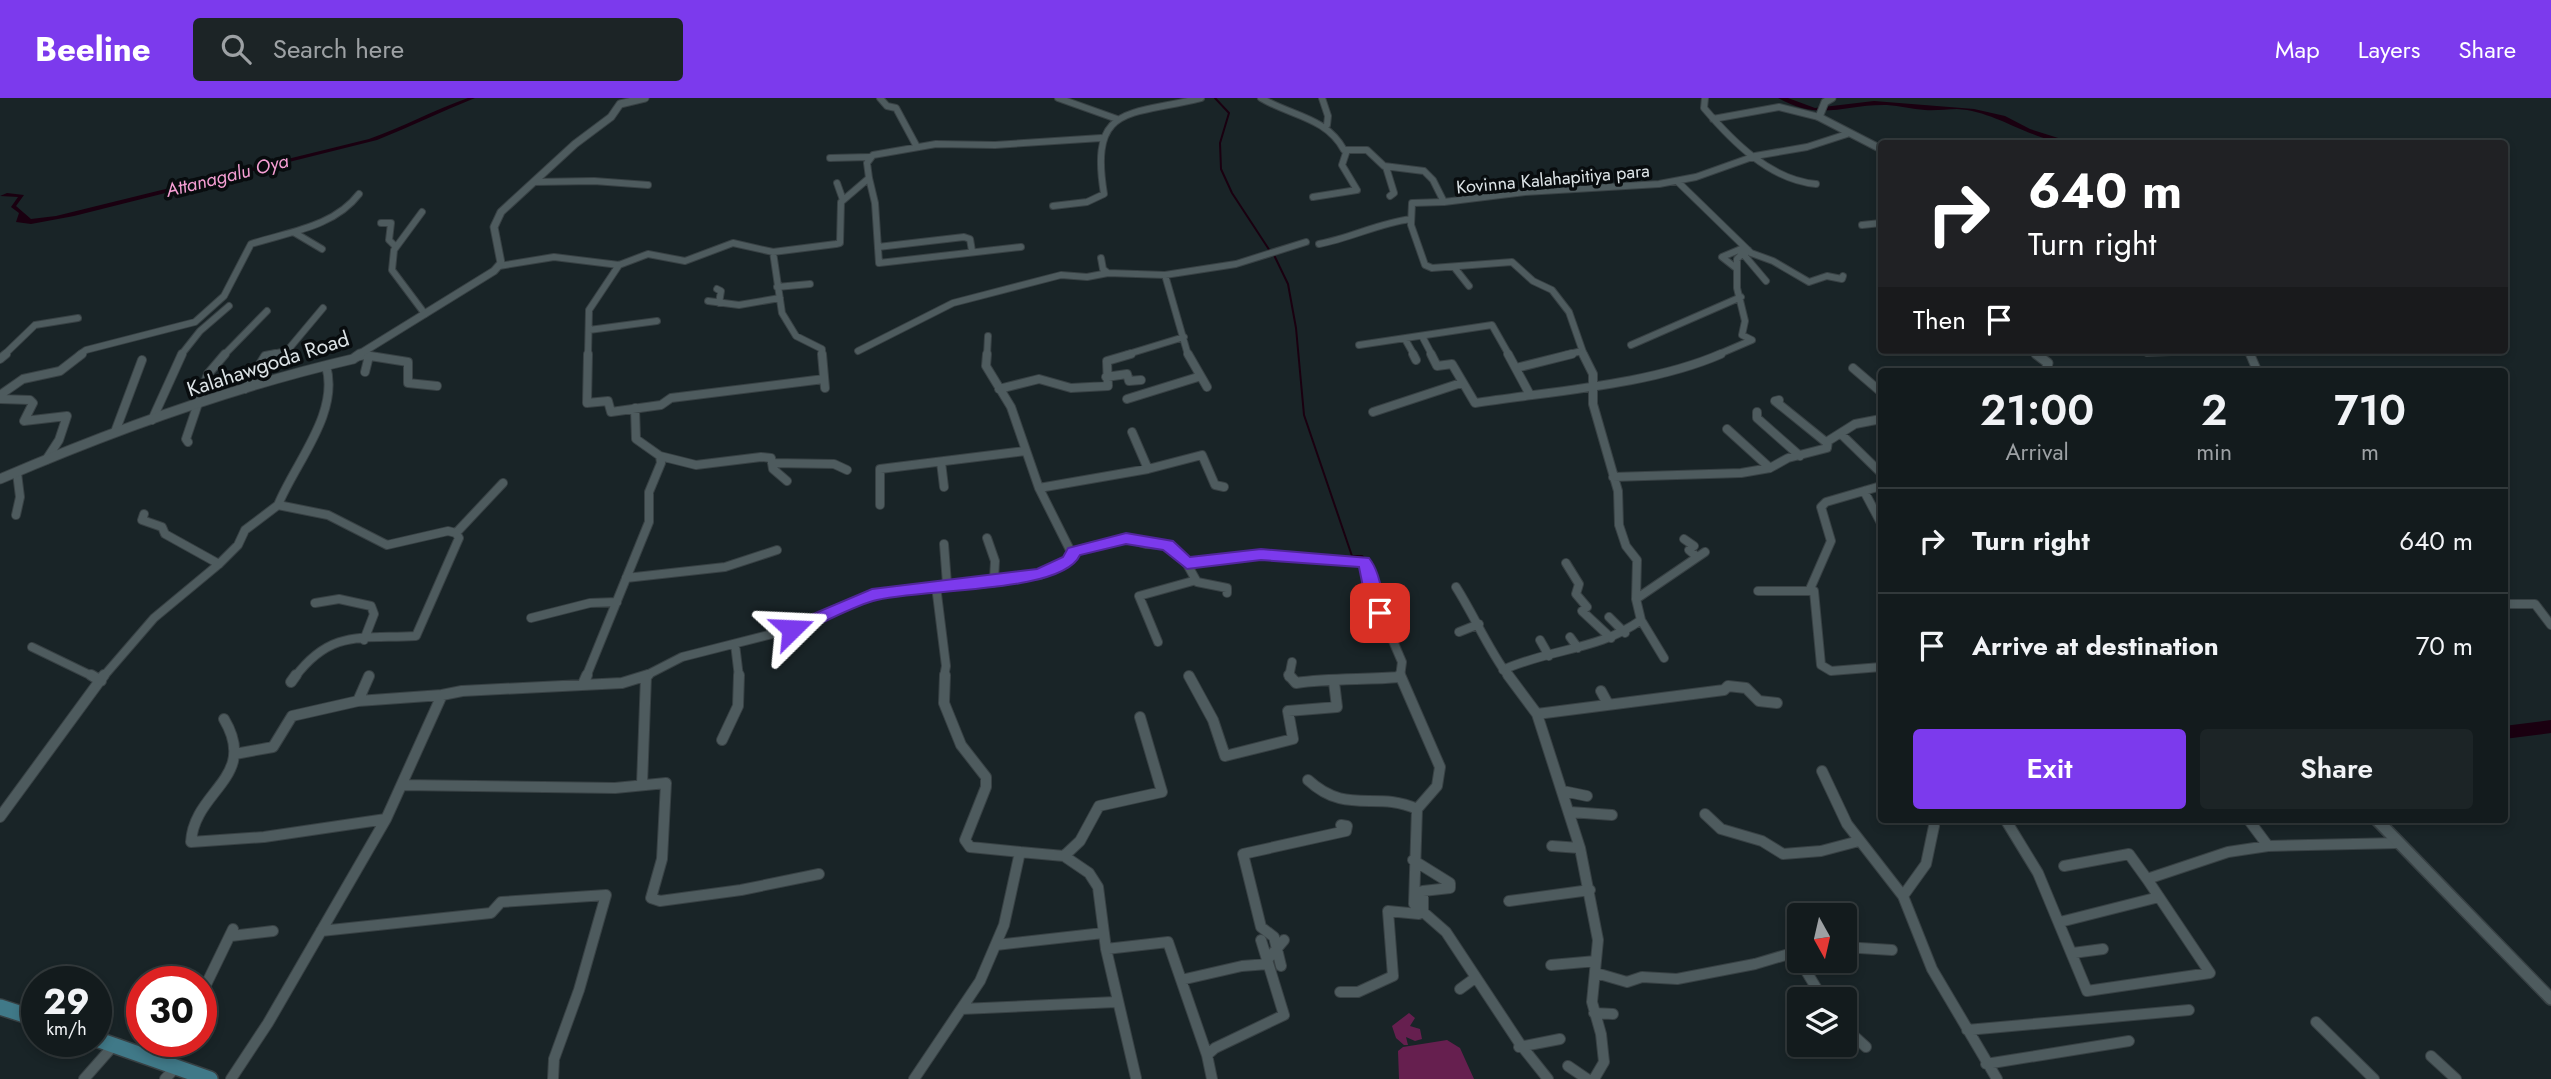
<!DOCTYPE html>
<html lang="en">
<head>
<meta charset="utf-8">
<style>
  :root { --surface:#131b1d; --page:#1c2426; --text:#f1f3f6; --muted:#9da1a4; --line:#32393b; --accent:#7c3aed }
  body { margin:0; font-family:Jost,sans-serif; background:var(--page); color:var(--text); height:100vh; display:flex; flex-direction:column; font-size:26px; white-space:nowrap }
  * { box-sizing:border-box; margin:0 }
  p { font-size:23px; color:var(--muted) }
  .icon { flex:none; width:38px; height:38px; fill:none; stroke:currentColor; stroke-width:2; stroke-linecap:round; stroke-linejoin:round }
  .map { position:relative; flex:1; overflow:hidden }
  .side { position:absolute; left:1878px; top:270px; width:630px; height:455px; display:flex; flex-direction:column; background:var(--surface); border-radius:7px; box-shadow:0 4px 10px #0003,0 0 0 2px var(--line) }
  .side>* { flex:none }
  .guide { position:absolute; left:1878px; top:42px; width:630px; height:214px; border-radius:7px; box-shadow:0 4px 10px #0003,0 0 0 2px var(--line); background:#202124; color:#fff; overflow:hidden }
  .needle { width:46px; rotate:172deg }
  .controls { position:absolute; left:1787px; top:805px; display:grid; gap:14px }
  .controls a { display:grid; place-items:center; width:70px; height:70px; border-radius:7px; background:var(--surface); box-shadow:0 4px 10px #0003,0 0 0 2px var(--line); font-size:35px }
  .speed { position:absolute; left:21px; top:868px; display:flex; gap:14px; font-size:35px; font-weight:700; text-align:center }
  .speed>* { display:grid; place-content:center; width:91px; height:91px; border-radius:50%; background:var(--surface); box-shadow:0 4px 10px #0003,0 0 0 2px var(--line); line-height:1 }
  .speed small { font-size:18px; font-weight:400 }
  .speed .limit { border:10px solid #d22; background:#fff; color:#111 }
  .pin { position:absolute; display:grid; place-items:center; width:60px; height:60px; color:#fff; margin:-30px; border-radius:14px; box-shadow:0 4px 10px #0006 }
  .me { position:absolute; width:77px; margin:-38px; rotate:69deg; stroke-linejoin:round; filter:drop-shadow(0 0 5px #0008) }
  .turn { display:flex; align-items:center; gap:24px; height:147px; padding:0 35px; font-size:32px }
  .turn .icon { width:91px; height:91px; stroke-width:2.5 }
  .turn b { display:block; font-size:49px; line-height:60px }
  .then { display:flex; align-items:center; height:66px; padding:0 35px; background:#0003; gap:14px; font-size:26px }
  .eta { display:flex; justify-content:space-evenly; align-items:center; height:119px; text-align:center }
  .eta b { font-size:42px; font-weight:600; line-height:49px }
  .button { display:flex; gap:14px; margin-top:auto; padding:14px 35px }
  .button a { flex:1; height:80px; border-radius:7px; background:var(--accent); color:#fff; font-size:28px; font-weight:600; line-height:80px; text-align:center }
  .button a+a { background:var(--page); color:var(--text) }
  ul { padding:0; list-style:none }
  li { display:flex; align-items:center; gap:21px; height:105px; padding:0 35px; border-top:2px solid var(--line) }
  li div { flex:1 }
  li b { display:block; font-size:26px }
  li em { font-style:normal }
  header { display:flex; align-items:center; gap:42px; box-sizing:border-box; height:98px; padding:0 35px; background:var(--accent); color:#fff }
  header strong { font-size:33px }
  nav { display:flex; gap:38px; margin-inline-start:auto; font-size:24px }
  .search { width:490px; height:63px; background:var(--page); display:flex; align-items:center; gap:18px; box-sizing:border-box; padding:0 24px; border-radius:7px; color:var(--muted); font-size:26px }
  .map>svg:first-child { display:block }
  .green { fill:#661f4f }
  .water { fill:#1a0010 }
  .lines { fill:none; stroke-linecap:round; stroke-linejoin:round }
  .stream { stroke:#1a0010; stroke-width:2 }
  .minor-far2-casing { stroke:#384144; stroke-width:8 }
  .minor-far1-casing { stroke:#384144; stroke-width:10 }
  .minor-casing { stroke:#384144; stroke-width:12 }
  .tertiary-far2-casing { stroke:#384144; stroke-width:9 }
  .tertiary-far1-casing { stroke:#384144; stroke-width:11 }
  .tertiary-casing { stroke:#384144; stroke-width:14 }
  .primary-casing { stroke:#384144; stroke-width:18 }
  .minor-far2 { stroke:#4e5b5e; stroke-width:6 }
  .minor-far1 { stroke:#4e5b5e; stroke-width:8 }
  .minor { stroke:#4e5b5e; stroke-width:10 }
  .tertiary-far2 { stroke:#4e5b5e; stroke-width:7 }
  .tertiary-far1 { stroke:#4e5b5e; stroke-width:9 }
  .tertiary { stroke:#4e5b5e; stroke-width:11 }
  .primary { stroke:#407988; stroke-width:15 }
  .route { fill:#7c3aed; stroke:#51269a; stroke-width:2 }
  .labels { text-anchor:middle; stroke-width:7; stroke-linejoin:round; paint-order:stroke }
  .far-street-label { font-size:18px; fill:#dde4e7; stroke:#080c0e }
  .far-water-label { font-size:19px; font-style:italic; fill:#f59ed3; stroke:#080c0e }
  .street-label { font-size:21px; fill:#dde4e7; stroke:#080c0e }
</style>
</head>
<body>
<header>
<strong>Beeline</strong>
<div class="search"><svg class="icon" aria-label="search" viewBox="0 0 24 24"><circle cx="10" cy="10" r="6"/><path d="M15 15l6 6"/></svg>Search here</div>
<nav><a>Map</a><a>Layers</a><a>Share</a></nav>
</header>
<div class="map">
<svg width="2551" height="981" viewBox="0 0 2551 981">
  <rect width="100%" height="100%" fill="#192427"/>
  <path class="green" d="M1409 915 1415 920 1410 928 1420 931 1422 941 1415 943 1406 939 1408 947H1404L1396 940 1392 928Z
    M1447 942 1460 950 1474 981H1399L1398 953 1403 949Z"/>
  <path class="water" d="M468 0H475C442 13 410 29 377 42L74 118 31 126 16 124 19 115 11 109 18 99 0 98 7 95 24 97 16 108 31 121 56 118 369 41C403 29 434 12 468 0Z
    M1778 0H1788L1815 10 1874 3 1974 11 2005 18 2030 31 2074 45C2032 45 1998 13 1957 11 1946 11 1935 13 1925 12 1912 11 1900 8 1887 7 1844 6 1821 24 1778 0Z
    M2551 622V635L2504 641V628Z"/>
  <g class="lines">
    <path class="stream" d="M1215 0 1229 15 1220 45 1221 71 1232 95 1270 153
      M1274 157 1288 186 1296 230 1304 317 1352 458H1362L1371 467
      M1375 492 1399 491"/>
    <defs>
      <path id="minor-far2" d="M880 0 887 8 896 10 917 49
        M1058 0 1117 21
        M1261 0C1291 18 1326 19 1344 52H1367L1384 68 1424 73 1433 82 1444 104 1525 94 1659 86 1696 79 1755 58 1807 49 1847 36
        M1322 0 1328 18 1327 27
        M1705 0 1704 10C1732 43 1770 82 1816 86
        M1713 21 1779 9 1819 19
        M830 60 870 59
        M1386 69 1394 95 1390 98
        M869 80 875 105 879 165 1021 149
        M1677 83 1751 155 1773 163 1809 184 1827 178 1842 181 1843 178
        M534 84 594 83 648 87
        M837 85 843 102
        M1313 99 1357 92 1342 67 1347 52
        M1444 104 1412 105 1411 127 1425 167 1432 170 1512 164 1533 183 1552 192 1569 214 1584 257
        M1053 108 1087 104 1104 96C1089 5 1130 18 1201 0
        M422 114 394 152 392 172 425 216
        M381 125H391L389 142 396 149
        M1862 127 1881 125
        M295 135 322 151
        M1319 146C1351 140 1379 125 1411 121
        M878 149 964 139 970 141 972 153
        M773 154 782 215 796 238 822 251V257
        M1101 160 1103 171 1108 175 1165 177 1236 166 1306 144
        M499 168 554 159 619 167 648 156 685 163 733 145 773 154 836 146 840 145 841 104 869 80 867 65 873 57 936 46 995 47 1101 40
        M1454 169 1469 188
        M1736 170 1722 159 1741 151 1748 152 1744 157 1766 183
        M1165 177 1188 257
        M777 189 810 186
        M717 191 721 193 719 205
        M708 203 739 207 780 200
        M589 232 657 223
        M1422 238 1432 257
        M1405 241 1414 257
        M1359 247 1492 227 1509 257
        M1631 247 1741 199
        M2142 252 2147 255 2196 253
        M2248 252 2250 257
        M858 253 953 205 1061 177 1087 179 1108 175
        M4 257 35 227 78 220
        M79 257 86 252 195 224 224 198 251 146C288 134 334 129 359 96
        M181 257 200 233 229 208
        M224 257 267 213
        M268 257 287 253 323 210
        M363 257H366
        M588 257 589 212 619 167
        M987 257 988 238
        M1125 257 1184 239
        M1565 257 1582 253
        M1717 257 1752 242 1742 237 1745 223 1737 190V161L1744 154"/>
      <path id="minor-far1" d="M588 256 587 305 608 303 611 314 661 307 671 300 824 281
        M822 256 825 290
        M987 256 986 268 1011 309 1039 390 1072 456
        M1188 256 1207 289
        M1413 256 1416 262
        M1431 256 1437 268 1452 266 1475 305C1552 293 1650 287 1721 256
        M1508 256 1529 295
        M1583 256 1593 276V306L1618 393 1619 427 1626 448 1637 462 1636 501
        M2250 256 2256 270
        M356 259 364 257 408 264V285L437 288
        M0 261 6 256
        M1516 270 1572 256
        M1853 270 1881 294
        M365 274 369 258
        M1106 279 1127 276 1129 283 1141 282
        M245 291 265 258 276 256
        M999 291 1039 281 1071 290 1108 288 1107 263 1131 256
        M0 297 23 281 60 273 82 256
        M0 301 30 302 33 305 24 323 67 318 59 342 46 362
        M1127 301 1198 279
        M1779 302 1775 303 1827 345
        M1373 314 1461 285
        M1757 314V320L1800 358
        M152 322 182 256
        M1727 331 1770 370
        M115 334 142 262
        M1132 334 1148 371
        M1841 336 1881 375
        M188 344 186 341 208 276 225 256
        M660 358 696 367 761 359 771 360 772 365 834 366 847 372
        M941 364 944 389
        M772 365 773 371 787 383
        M1613 379 1741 375 1770 370 1788 360 1827 350 1828 343 1855 326 1881 321
        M1039 390 1148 371 1202 357 1215 387 1224 389
        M1864 393 1881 425
        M880 407V371L1025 353
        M144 416 142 422 162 429 165 436 219 466
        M16 417 20 399 17 375
        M456 435 503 385
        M987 440 995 463 994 481
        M1684 441 1694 448 1689 452 1696 458
        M944 446 947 486
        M1566 465 1579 486 1576 496 1587 509 1582 513 1611 540
        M1187 466 1197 484 1227 490V495
        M626 480 725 469 777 452
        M936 488 946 568 944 579
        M1456 489C1475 519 1488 551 1509 579
        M1810 491 1831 443 1821 409 1826 404 1881 388
        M1758 493H1814L1821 567 1831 573 1881 569
        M315 505 339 501 371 508 374 516 364 542
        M2504 506H2535L2551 527
        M1609 519 1625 535
        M531 520 590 505 617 504
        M1641 522 1636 501 1705 454
        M1459 534 1479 526
        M1570 539 1578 550
        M1540 542 1549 558
        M1158 544 1139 498 1193 483
        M735 546 739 579
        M32 549 94 579
        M1503 572C1548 551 1600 552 1641 522L1664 560
        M103 579 154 520 219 466 238 447 245 432 278 407
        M295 579C331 531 362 541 416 538L459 440 456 435 448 433 387 447 328 417 278 407C295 365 340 315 326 268
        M586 579 649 424V394L661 365 660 358 636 341 635 310
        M643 579 682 559 792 531 872 497 1040 477 1069 463 1074 453 1126 440 1146 446 1167 447 1187 466 1261 457 1364 464 1369 470 1372 494 1402 564 1400 579
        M1289 579 1292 564"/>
      <path id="minor" d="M91 577 101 583
        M1289 577 1296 585C1329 580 1366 582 1400 579
        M1400 577 1440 669 1437 688 1417 711 1414 806 1446 834 1520 946 1548 981
        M1508 577 1537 616 1580 750 1598 842 1592 904 1601 936 1604 964 1594 981
        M1189 578 1213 622 1225 658 1293 641 1288 613 1337 609 1334 584
        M291 584 296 577
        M583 586 587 577
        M1601 593 1608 606
        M358 603 369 578
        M1537 616 1724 592 1728 588 1746 590 1759 603 1777 605
        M224 621C259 680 194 692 191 744L264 739 386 721
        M722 642 738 608 739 577
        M235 656 273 649 292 618 358 603 442 597
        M1822 673 1847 726 1903 798 1932 871 1997 981
        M1308 682C1347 718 1375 692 1417 711
        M402 687 615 690 666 685 662 761 651 800 660 803 741 792 819 776
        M642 687 646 578
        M1563 693 1587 698
        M1570 714 1612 717
        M1705 716 1721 731 1762 743 1783 756 1821 753 1859 743
        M0 719 104 577
        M2005 721 2038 775 2087 893 2210 875 2147 781 2228 754 2268 748 2399 745
        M2248 721 2268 748
        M1552 748 1580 750
        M1020 754 1064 758 1089 775 1098 789 1106 851 1136 980
        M1064 758 1080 743 1099 708 1162 694 1140 619
        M1413 762 1450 785V790L1423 793V814
        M2064 768 2129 756 2147 781
        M1903 798 1926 766 1934 728
        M1509 803 1590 792
        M2060 824 2159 799
        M321 833 491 815 501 804 606 797 579 892 554 961 553 981
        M231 838 273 833
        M996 847 1103 835
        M1844 849 1892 852
        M1106 851 1168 844 1207 957 1212 981
        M2073 855 2103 851
        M1267 862 1284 842
        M1800 863 1823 901
        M1551 867 1596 863
        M1281 868 1274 839 1261 829 1243 756 1346 733 1347 728 1341 727
        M1596 875 1627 884 1642 879 1677 881 1755 866 1799 853
        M1181 882 1242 868 1268 866
        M1460 891 1475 880
        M1340 894H1358L1393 878 1388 813 1419 816
        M201 897 233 831
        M961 911 1116 904
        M1594 915 1613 916
        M2316 924 2374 981
        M1844 929 1866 949
        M1967 932 2189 912
        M1519 949 1560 941
        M1207 957 1215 950 1284 917 1261 842
        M2431 958 2456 981
        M159 963 173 943
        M1986 966 2129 943
        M1568 968 1587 981
        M84 981 114 947
        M165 981 176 969
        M231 981 268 925 386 721 442 597 462 593 622 585 648 577
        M914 981 980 883 1004 827 1020 754 970 749 965 742 986 689V679L961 647 944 605 945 577"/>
      <path id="tertiary-far2" d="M1832 0 1825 4 1819 19 1881 51
        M2031 252 2038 257
        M358 257 494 173 501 165 494 129 501 114 575 46 611 19 620 6 645 0"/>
      <path id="tertiary-far1" d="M2036 256 2048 265 2046 273
        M0 381C114 332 232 289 353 261L360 256"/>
      <path id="tertiary" d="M2376 721 2551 901"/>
      <path id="primary" d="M0 909 37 921
        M96 941 210 981"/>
    </defs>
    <use href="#minor-far2" class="minor-far2-casing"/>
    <use href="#minor-far1" class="minor-far1-casing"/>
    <use href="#minor" class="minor-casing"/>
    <use href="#tertiary-far2" class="tertiary-far2-casing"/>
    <use href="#tertiary-far1" class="tertiary-far1-casing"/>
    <use href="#tertiary" class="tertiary-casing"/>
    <use href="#primary" class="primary-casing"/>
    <use href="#minor-far2" class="minor-far2"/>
    <use href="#minor-far1" class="minor-far1"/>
    <use href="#minor" class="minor"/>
    <use href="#tertiary-far2" class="tertiary-far2"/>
    <use href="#tertiary-far1" class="tertiary-far1"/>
    <use href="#tertiary" class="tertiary"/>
    <use href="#primary" class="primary"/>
  </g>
  <path class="route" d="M1126 435 1173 443 1190 459 1261 451 1369 460C1381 475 1381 497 1388 515L1380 521 1375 519 1364 494 1359 469 1261 462 1187 471 1163 452 1126 446 1080 457C1062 497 915 490 873 503 847 511 823 525 798 536L792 537 784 531 787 527 872 491 1037 471 1063 459 1068 450Z"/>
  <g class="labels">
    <g class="far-street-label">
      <text transform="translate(1553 81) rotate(-5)" y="6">Kovinna Kalahapitiya para</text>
    </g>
    <g class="far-water-label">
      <text transform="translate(227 77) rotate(-14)" y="7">Attanagalu Oya</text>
    </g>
    <g class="street-label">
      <text transform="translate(268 266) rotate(-18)" y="7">Kalahawgoda Road</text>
    </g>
  </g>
</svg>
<div class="controls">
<a><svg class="needle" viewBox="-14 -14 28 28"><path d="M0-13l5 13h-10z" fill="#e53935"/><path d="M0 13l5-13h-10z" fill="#9da1a4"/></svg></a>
<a><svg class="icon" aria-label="layers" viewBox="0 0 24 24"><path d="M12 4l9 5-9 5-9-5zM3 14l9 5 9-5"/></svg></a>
</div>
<div class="speed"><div>29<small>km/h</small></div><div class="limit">30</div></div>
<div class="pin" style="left:1380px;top:515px;background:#d93025"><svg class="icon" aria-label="arrive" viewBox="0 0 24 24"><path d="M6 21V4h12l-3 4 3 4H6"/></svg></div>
<svg class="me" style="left:792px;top:531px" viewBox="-20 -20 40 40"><path d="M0-17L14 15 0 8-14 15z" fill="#7c3aed" stroke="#fff" stroke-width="4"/></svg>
<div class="guide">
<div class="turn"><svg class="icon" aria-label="right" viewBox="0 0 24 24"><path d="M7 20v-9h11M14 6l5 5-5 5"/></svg><div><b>640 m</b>Turn right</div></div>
<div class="then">Then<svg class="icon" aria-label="arrive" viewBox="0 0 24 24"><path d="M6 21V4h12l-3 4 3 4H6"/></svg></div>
</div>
<section class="side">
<div class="eta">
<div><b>21:00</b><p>Arrival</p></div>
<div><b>2</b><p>min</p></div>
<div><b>710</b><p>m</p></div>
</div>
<ul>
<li><svg class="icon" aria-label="right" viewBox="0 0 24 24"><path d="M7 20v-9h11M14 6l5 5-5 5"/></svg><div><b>Turn right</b></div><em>640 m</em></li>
<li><svg class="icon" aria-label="arrive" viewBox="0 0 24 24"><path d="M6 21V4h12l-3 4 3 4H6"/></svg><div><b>Arrive at destination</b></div><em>70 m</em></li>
</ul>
<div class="button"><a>Exit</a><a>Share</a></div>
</section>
</div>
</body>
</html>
